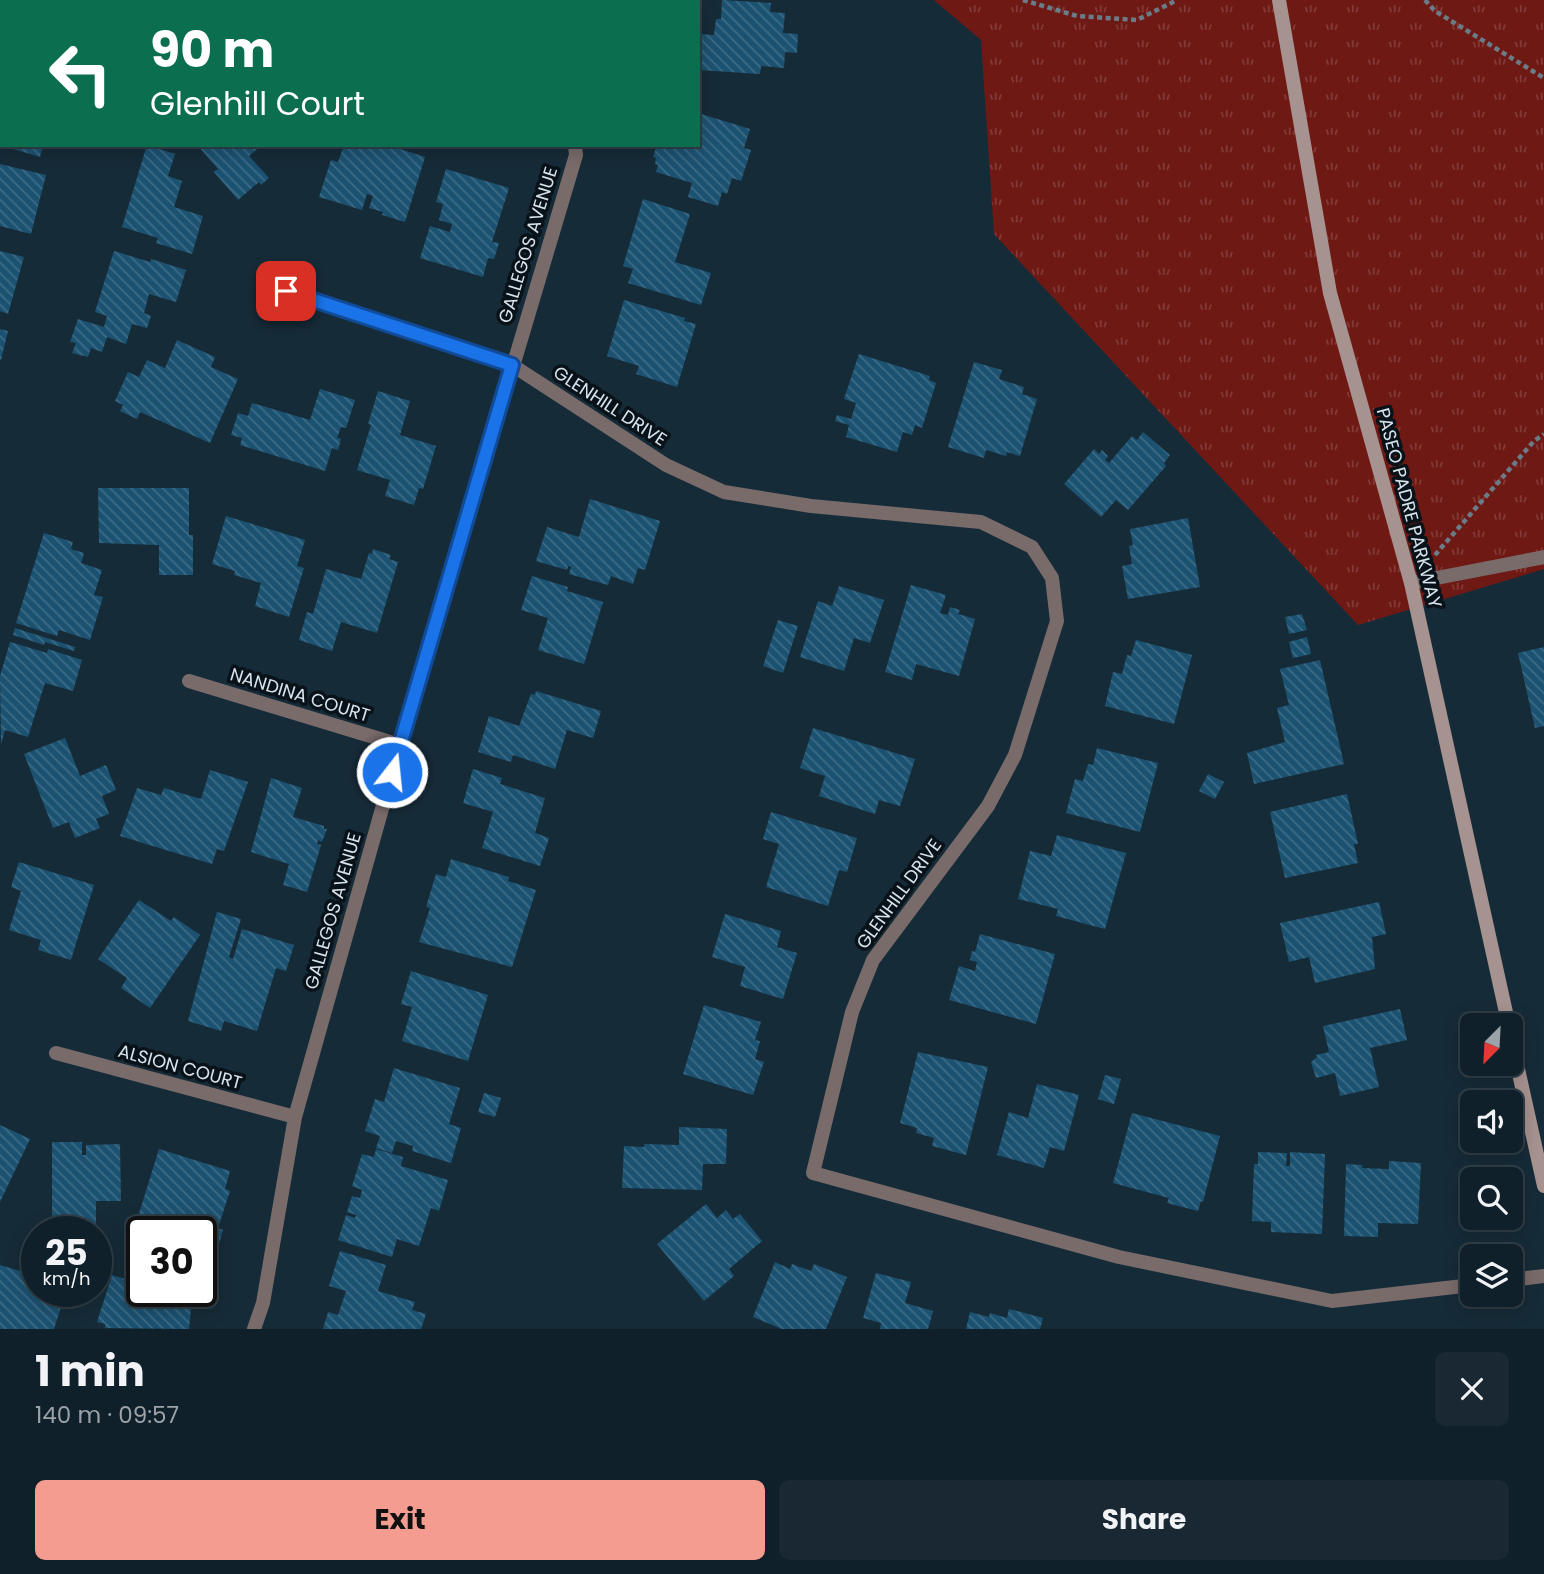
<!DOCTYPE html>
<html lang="en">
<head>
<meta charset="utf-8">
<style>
  :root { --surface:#10202a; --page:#192832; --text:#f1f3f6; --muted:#9ca3a8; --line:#303e47; --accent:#f59c91 }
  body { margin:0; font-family:Poppins,sans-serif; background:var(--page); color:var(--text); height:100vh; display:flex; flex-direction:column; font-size:26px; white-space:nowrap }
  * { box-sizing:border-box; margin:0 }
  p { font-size:23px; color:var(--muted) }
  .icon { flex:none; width:38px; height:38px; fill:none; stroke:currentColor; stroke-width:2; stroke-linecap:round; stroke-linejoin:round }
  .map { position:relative; height:1329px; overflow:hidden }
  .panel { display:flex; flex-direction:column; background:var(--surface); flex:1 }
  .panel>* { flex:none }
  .banner { position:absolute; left:0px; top:0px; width:700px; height:147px; box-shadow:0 4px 18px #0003,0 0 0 2px var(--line); background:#0b6e4f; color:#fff; overflow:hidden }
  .needle { width:46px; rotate:204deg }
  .controls { position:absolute; left:1460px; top:1013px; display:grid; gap:14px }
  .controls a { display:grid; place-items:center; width:63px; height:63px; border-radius:10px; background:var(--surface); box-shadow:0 4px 18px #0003,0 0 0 2px var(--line); font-size:35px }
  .speed { position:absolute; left:21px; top:1216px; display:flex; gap:14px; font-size:35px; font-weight:700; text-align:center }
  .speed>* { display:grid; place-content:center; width:91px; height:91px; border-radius:50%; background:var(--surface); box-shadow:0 4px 18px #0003,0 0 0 2px var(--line); line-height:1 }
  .speed small { font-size:18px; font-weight:400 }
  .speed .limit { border:4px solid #111; border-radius:10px; background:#fff; color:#111 }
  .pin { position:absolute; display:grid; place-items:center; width:60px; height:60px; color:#fff; margin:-30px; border-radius:14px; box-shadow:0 4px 10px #0006 }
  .me { position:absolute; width:77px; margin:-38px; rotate:16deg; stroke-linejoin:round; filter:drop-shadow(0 0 5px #0008) }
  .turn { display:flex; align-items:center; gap:24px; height:147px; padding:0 35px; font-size:32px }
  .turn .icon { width:91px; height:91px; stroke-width:2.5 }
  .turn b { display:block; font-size:49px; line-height:60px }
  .round { display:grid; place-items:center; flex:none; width:74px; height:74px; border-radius:10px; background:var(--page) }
  .overview { display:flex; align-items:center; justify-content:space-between; height:119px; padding:0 35px }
  h1 { font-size:42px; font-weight:700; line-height:52px }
  .primary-button { display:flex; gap:14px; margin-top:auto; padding:14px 35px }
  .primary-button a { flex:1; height:80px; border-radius:10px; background:var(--accent); color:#111; font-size:28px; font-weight:700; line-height:80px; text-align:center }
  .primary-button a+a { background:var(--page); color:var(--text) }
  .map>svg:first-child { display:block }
  .grass { fill:url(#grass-tufts) }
  .building { fill:url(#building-back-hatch) }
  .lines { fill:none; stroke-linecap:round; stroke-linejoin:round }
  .path { stroke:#6a7c87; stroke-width:4.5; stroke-dasharray:5 3.5; stroke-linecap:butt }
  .service { stroke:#786b6a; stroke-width:14 }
  .minor { stroke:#786b6a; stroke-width:14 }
  .secondary { stroke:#a6928f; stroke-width:14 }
  .route-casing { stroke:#114b97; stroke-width:18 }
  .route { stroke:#1a73e8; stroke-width:12 }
  .labels { text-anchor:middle; stroke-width:7; stroke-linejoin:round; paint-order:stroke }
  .street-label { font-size:18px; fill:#d7e4ec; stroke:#091218 }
</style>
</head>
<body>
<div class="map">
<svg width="1544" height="1329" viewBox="0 0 1544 1329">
  <defs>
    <pattern id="grass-tufts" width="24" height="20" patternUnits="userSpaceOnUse" patternTransform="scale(1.75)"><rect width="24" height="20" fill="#6f1915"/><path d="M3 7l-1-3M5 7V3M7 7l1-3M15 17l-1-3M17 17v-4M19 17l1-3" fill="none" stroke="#833a37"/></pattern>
    <pattern id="building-back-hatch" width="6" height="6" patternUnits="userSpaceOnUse" patternTransform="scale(1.75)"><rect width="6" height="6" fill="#1c5271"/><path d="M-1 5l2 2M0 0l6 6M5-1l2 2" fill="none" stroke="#3c6b85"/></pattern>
  </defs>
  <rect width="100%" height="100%" fill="#162b38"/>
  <path class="grass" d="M934 0H1544V569L1358 625 994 234 981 40Z"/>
  <path class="building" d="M722 0 771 3 770 12 785 13 783 33 798 34 797 53 785 52 784 68 761 66 760 74 698 70V34L714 35 716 19H721Z
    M698 113 750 129 744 148 751 150 741 181 732 178 727 194 722 192 718 206 688 197 692 183 656 172 658 165 655 164 656 158 653 157 657 145H698Z
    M0 145H43L40 157Z
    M147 145 175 154 168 176 182 181 174 207 203 216 192 254 156 243 158 238 122 227Z
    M197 145H262L249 156 269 178 261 185 259 182 238 200 214 172 218 169Z
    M344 145H388L425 157 405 222 382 215 383 212 369 208 373 196 367 194 362 210 319 197 331 160 338 162Z
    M0 164 46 175 31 234 0 226Z
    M446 169 509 188 492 242 499 243 494 259 488 258 483 277 420 258 430 226 450 232 452 224 439 220 443 204 436 202Z
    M643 199 690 214 675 262 711 273 701 305 628 283 633 269 623 266Z
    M0 251 24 257 8 314 0 311Z
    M114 251 150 262 151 259 186 270 176 302 149 294 144 313 151 316 147 328 132 324 126 344 107 337 102 352 91 348 88 357 72 353 76 343 70 342 78 319 104 327 107 316 95 312Z
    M624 300 685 318 684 321 696 324 677 387 636 374 639 366 607 356Z
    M0 329 8 331 1 360H0Z
    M177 340 215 357 211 367 238 379 210 443 140 412 137 419 120 411 123 405 115 401 128 372 139 377 147 360 165 368Z
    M859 354 930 376 929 380 936 383 922 428 915 425 912 435 903 432 897 452 846 437 849 425 835 421 837 415 851 419 856 403 844 399Z
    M974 362 1002 370 999 379 1024 387 1022 394 1037 399 1020 456 1007 452 1006 456 986 450 984 458 948 447Z
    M320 389 355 400 346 428 341 427 337 438 341 439 338 450 332 448 325 471 240 445 242 438 231 435 238 413 248 416 252 403 310 420Z
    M378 391 410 401 400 435 436 446 423 489 419 488 414 505 385 496 390 480 357 470 371 425 368 424Z
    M1143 432 1170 455 1164 463 1166 466 1128 510 1116 500 1101 517 1064 484 1094 449 1099 454 1102 450 1108 456 1105 460 1109 463 1132 436 1137 440Z
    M98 488H189V535H193V575H159V545L99 543Z
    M590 499 660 521 645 570 638 568 633 584 611 576 608 585 569 574 571 567 568 566 567 570 536 561 547 527 579 537Z
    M226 516 305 540 297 566 304 568 289 617 255 606 261 583 234 575 235 571 212 564Z
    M1188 518 1200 587 1128 599 1122 566 1132 564 1129 546 1133 545 1130 529Z
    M44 533 73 542 71 549 84 553 81 563 102 570 94 595 103 597 90 640 59 630 57 636 16 623Z
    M373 549 391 555 389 559 398 562 377 633 341 622 332 651 299 640 307 612 313 614 326 569 361 579 369 553 372 554Z
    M532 576 568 587 567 591 603 602 584 664 538 650 548 618 521 610Z
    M911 585 946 595 940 613 948 615 950 607 960 610 958 614 975 619 959 676 916 664 912 680 885 672Z
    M839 586 884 600 870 643 854 638 844 671 800 657 818 601 832 606Z
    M1302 614 1307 630 1289 634 1285 617Z
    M778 620 798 626 783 673 763 666Z
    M15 628 75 647 74 651 45 642 44 645 13 635Z
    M1307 637 1311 654 1293 658 1289 642Z
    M1136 640 1192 655 1174 724 1105 706 1113 672 1122 674 1127 655 1131 656Z
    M10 642 47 653 48 649 82 660 73 691 45 683 28 737 5 730 1 745 0 676Z
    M1544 647V726L1535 728 1518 653Z
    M1320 660 1344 764 1254 784 1247 753 1285 742 1277 708 1289 705 1280 669Z
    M536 691 601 711 593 738 567 730 555 769 513 755 511 762 478 752 489 716 519 726 531 694 535 695Z
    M813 728 915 759 900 806 879 800 875 814 819 796 825 776 800 768Z
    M65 738 80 776 106 765 116 790 102 796 109 814 96 819 100 828 75 838 69 822 53 828 24 754Z
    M1097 748 1158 763 1140 832 1066 813 1075 779 1083 781 1088 764 1093 765Z
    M473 769 502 778 500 784 545 798 535 833 549 838 540 866 482 848 493 812 463 803Z
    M210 770 248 782 224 851 217 849 212 864 120 836 137 788 161 795 164 788 201 799Z
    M1208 774 1224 782 1215 799 1199 791Z
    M271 778 302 788 293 817 324 826V829H327L322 842 318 840 317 844 321 845 307 892 283 885 289 864 251 852Z
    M1347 794 1358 844H1354L1358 863 1285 878 1270 812Z
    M771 812 857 838 847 872 839 870 828 906 766 887 779 844 763 839Z
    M1057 835 1126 853 1105 929 1056 916 1058 909 1018 899 1030 851 1051 856Z
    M451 859 509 877 508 881 536 890 512 967 419 942 430 908 426 907 436 874 446 877Z
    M19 862 94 885 71 960 38 950 41 940 9 930 21 891 11 887Z
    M139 900 171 921 174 917 200 935 150 1008 121 988 127 978 98 959Z
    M1379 902 1386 934 1372 937 1375 969 1315 983 1309 957 1289 962 1280 923Z
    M217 912 241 919 229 957 233 959 242 929 294 945 286 971 276 968 257 1031 224 1021 221 1031 188 1021Z
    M725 914 781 931 777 947 797 953 783 999 740 986 745 967 712 957Z
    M980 934 1055 954 1036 1024 949 1000 959 966 975 971 977 962 970 960 972 951 975 952Z
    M411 971 488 995 468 1061 402 1041 412 1007 401 1004Z
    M704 1005 761 1022 755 1040 760 1041 755 1059 764 1062 753 1095 683 1074Z
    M1400 1009 1407 1040 1370 1048 1379 1087 1340 1096 1335 1073 1316 1078 1311 1062 1317 1057 1316 1055 1329 1052 1323 1026Z
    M918 1052 988 1067 966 1155 932 1146 934 1138 916 1133 917 1128 900 1123Z
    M394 1068 460 1088 449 1124 461 1128 451 1163 412 1151 413 1146 396 1141 392 1153 376 1148 380 1136 365 1131 375 1099 384 1102Z
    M1105 1075 1121 1079 1114 1104 1098 1099Z
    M1037 1084 1079 1095 1064 1151 1050 1147 1044 1168 997 1155 1009 1112 1028 1118Z
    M484 1093 501 1098 495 1117 478 1112Z
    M1132 1113 1220 1136 1203 1202 1201 1201 1198 1211 1167 1203 1169 1198 1113 1183Z
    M0 1125 30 1139 0 1202Z
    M679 1127 727 1129 726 1164H703L702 1190 622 1188 624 1146 644 1147V1144L679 1145Z
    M52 1142H82V1155H86V1145L120 1144 121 1201H96V1224H52Z
    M159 1149 230 1171 225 1189 230 1191 218 1228 223 1230 216 1254 201 1250V1232H142V1253L128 1249Z
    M376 1149 403 1157 401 1166 448 1180 439 1211 431 1208 419 1246 397 1239 392 1257 338 1240 346 1215 355 1218 356 1215 347 1212 352 1196 360 1198 362 1190 352 1186 362 1154 374 1157Z
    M1258 1152 1287 1153 1286 1166H1290V1152L1325 1154 1322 1234 1271 1232V1222L1252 1221 1254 1164H1258Z
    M1389 1161 1421 1163 1418 1224 1378 1223V1237L1344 1236 1346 1164 1362 1165V1168L1389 1169Z
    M706 1204 717 1218 726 1210 733 1219 740 1214 762 1241 729 1269 734 1276 704 1301 657 1244Z
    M340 1251 386 1265 378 1291 415 1302 412 1310 426 1314 421 1329H323L328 1312 338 1315 346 1291 329 1286Z
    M775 1262 790 1269 792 1264 811 1271 814 1264 847 1277 826 1329H782L753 1317Z
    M0 1265 33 1275 37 1266V1292H63L60 1302 50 1299V1301L62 1304 54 1329H0Z
    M876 1273 911 1282 905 1303 933 1311 928 1329H880L881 1323 863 1318Z
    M112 1275 142 1284V1292H166L192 1299 189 1329 105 1328V1324L97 1322Z
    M1009 1309 1043 1318 1040 1329H966L970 1312 989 1317 990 1313 1007 1318Z"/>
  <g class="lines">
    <path class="path" d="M560 0 561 2
      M1023 0 1077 16 1137 20 1177 0
      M1425 0 1435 11 1544 78
      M1435 555 1534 441 1544 434"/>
    <path class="service" d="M494 0 497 2"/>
    <path class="minor" d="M286 291 512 365 666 465 724 492 811 506 981 522 1032 547 1052 578 1057 621 1015 755 988 806 873 960 852 1012 813 1173 1119 1257 1332 1301 1472 1285
      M1411 583 1544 557
      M189 681 400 745
      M56 1053 295 1117
      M1510 1280 1544 1276
      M254 1329 263 1303 295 1117 400 745 576 155 575 145"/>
    <path class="secondary" d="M1279 0 1330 293 1411 583 1509 1026
      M1510 1033 1544 1186"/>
  </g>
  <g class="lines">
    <defs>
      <path id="route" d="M286 291 512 365 392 772"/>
    </defs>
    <use href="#route" class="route-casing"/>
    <use href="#route" class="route"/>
  </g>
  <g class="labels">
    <g class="street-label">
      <text transform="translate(528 245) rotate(-73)" y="6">GALLEGOS AVENUE</text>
      <text transform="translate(610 406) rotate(33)" y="6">GLENHILL DRIVE</text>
      <text transform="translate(1409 508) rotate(75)" y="6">PASEO PADRE PARKWAY</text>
      <text transform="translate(300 695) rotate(17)" y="6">NANDINA COURT</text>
      <text transform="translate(899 894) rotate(-54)" y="6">GLENHILL DRIVE</text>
      <text transform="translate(333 911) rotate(-74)" y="6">GALLEGOS AVENUE</text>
      <text transform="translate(180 1067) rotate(15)" y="6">ALSION COURT</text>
    </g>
  </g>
</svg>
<div class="controls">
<a><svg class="needle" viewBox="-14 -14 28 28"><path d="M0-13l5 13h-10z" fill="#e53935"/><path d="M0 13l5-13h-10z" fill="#9ca3a8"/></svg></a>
<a><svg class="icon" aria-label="sound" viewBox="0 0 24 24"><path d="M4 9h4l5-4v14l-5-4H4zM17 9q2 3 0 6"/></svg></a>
<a><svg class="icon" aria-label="search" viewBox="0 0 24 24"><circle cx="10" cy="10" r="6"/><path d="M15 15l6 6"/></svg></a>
<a><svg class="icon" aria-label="layers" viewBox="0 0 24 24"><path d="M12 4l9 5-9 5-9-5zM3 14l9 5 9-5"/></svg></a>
</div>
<div class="speed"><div>25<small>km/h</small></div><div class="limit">30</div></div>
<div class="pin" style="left:286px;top:291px;background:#d93025"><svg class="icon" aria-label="arrive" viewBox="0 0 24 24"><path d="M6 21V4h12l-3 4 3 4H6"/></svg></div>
<svg class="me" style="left:392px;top:772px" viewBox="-20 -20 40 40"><circle r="17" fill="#1a73e8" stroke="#fff" stroke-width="3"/><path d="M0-11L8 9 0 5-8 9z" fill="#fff"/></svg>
<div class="banner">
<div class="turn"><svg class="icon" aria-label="left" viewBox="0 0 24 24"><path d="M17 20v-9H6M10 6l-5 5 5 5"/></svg><div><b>90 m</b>Glenhill Court</div></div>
</div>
</div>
<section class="panel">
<div class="overview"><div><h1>1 min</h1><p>140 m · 09:57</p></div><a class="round"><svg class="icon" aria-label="close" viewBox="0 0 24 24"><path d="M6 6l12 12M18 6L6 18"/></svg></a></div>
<div class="primary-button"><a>Exit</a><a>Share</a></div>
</section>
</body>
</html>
